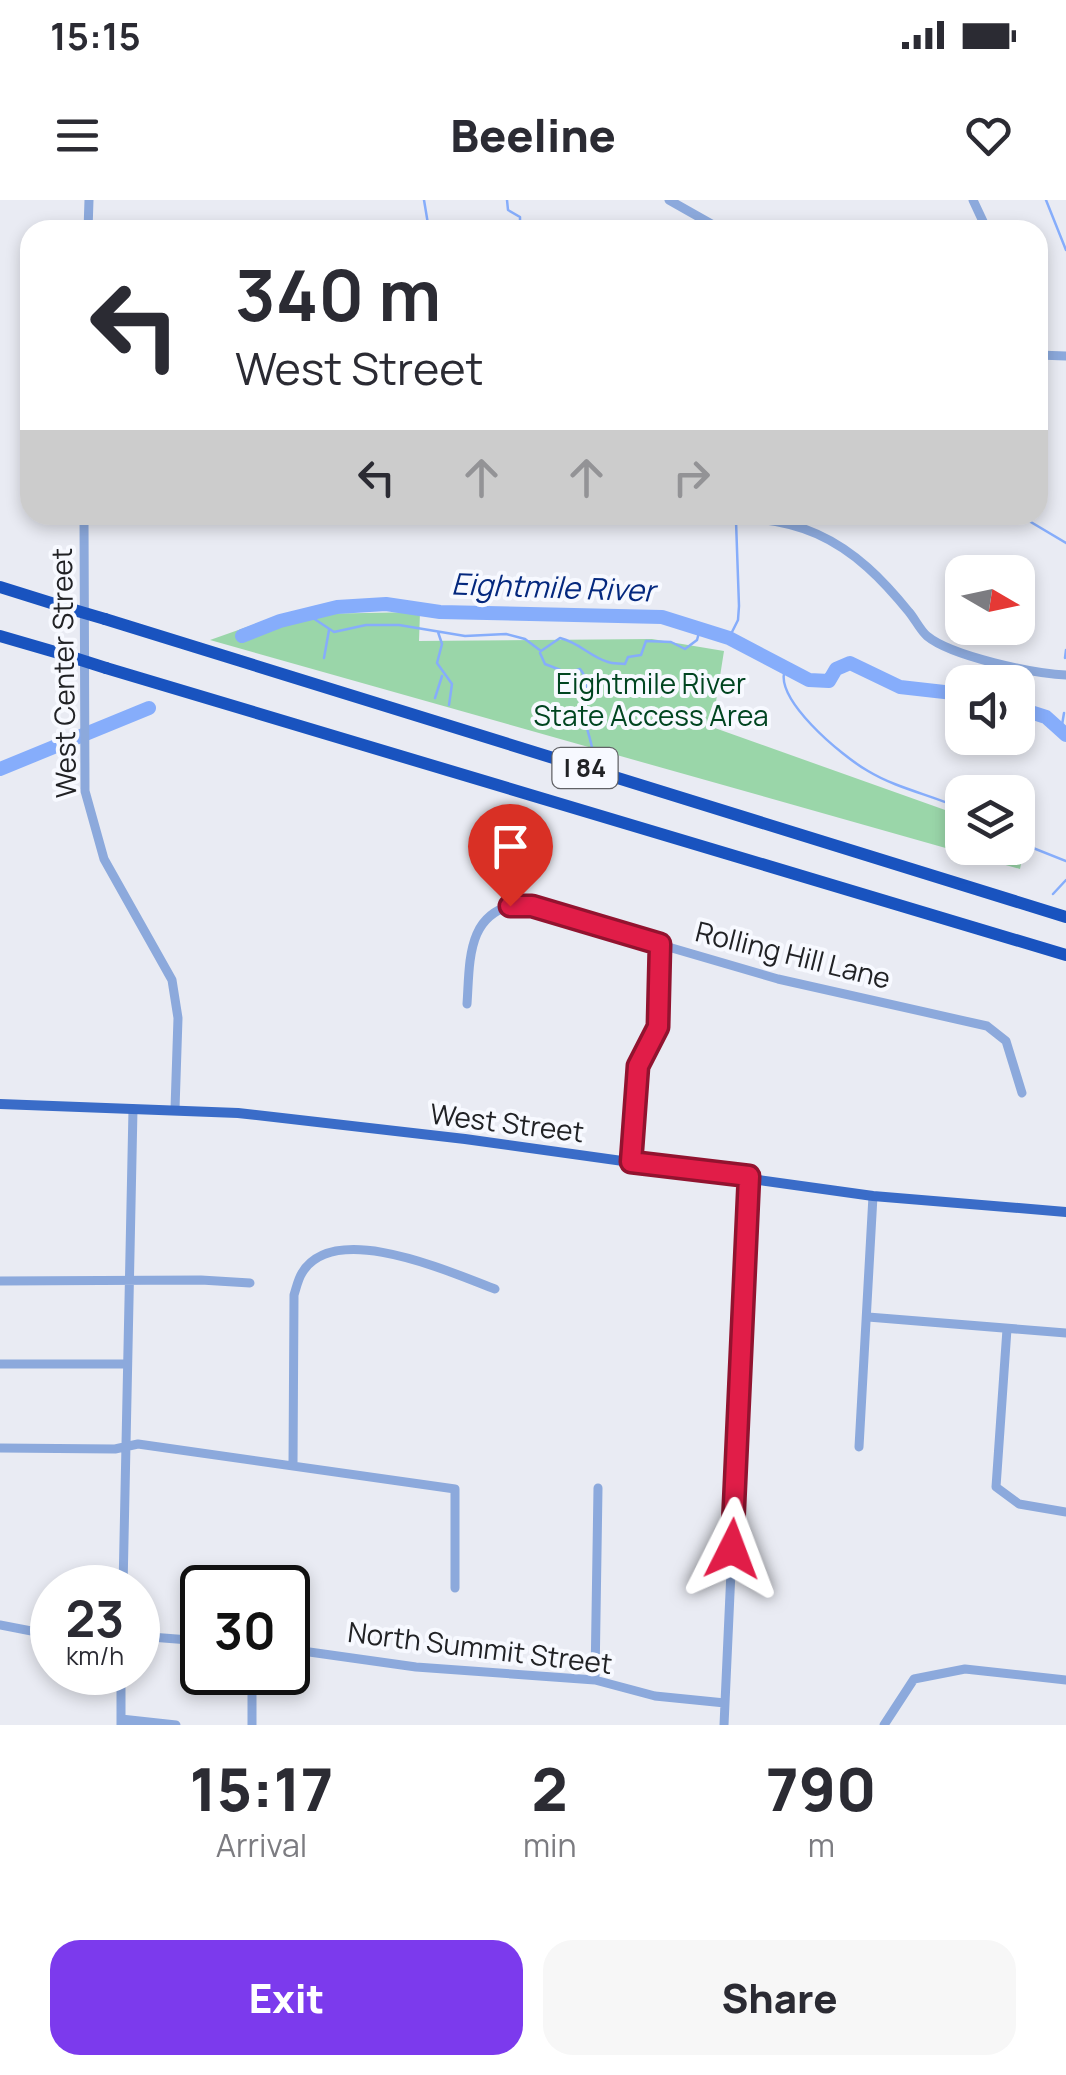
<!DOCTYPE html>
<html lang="en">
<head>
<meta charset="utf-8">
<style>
  :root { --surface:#fff; --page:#f7f7f7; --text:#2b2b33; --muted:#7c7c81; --accent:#7c3aed }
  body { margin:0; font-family:Manrope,sans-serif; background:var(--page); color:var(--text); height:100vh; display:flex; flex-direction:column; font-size:38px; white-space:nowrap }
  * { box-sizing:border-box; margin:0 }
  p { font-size:32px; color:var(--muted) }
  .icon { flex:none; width:55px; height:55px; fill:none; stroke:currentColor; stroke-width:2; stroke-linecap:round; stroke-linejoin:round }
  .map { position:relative; height:1525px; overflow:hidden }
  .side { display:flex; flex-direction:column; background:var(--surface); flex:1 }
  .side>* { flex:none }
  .hud { position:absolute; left:20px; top:20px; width:1028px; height:305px; border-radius:30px; box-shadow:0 5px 15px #0003; background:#fff; color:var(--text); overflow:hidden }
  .needle { width:65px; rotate:99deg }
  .fabs { position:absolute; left:945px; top:355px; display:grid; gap:20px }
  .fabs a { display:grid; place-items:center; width:90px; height:90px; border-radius:20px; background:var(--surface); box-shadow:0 5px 15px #0003; font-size:50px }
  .speed { position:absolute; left:30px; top:1365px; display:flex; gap:20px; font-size:50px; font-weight:700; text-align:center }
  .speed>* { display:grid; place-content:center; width:130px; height:130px; border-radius:50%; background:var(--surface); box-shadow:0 5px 15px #0003; line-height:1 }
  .speed small { font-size:25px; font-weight:400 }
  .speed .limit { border:5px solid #111; border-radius:15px; background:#fff; color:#111 }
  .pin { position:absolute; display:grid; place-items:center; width:85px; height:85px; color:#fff; margin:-102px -42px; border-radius:50% 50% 50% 0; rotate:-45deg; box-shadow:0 0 10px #0007 }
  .pin .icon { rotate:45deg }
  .me { position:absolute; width:110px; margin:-55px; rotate:3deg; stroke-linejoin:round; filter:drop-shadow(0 0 8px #0008) }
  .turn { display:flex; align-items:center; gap:35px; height:210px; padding:0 50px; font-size:45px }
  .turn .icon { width:130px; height:130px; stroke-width:2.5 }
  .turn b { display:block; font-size:70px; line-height:85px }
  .lanes { display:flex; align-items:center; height:95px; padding:0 50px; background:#0003; justify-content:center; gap:50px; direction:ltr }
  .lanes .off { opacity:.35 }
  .eta { display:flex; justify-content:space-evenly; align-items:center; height:170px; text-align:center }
  .eta b { font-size:60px; font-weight:800; line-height:70px }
  .action { display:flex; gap:20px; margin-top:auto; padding:20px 50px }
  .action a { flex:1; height:115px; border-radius:30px; background:var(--accent); color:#fff; font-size:40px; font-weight:800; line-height:115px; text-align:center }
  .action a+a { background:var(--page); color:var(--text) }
  .status { display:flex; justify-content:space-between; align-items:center; height:70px; padding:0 50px; background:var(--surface); direction:ltr }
  .status svg { height:28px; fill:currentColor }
  header { display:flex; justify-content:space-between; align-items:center; height:130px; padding:0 50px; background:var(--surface); font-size:45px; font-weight:800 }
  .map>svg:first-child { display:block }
  .green { fill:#9ad6a9 }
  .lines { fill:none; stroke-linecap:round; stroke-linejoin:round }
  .stream { stroke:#86adfb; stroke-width:2.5 }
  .river { stroke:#86adfb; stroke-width:14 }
  .minor { stroke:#8ca9dc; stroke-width:9 }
  .major { stroke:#3a6cc8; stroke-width:10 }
  .highway { stroke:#1953bf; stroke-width:12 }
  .highway-bridge { stroke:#1953bf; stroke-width:12 }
  .route-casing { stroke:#92132f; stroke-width:25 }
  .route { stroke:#e11d48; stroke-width:18 }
  .labels { text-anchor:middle; stroke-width:8; stroke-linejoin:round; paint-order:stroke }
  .shield { fill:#f7f9ff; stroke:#616266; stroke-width:2.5 }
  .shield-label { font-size:25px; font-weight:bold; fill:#212225 }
  .street-label { font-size:28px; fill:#212225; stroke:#f7f9ff }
  .park-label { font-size:28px; fill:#004520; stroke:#f7f9ff }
  .water-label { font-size:30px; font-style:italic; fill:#04287e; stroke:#f7f9ff }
</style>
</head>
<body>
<div class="status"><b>15:15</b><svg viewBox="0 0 49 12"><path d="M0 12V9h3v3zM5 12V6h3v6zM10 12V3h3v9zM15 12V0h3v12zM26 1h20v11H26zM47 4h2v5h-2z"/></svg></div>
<header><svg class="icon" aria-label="menu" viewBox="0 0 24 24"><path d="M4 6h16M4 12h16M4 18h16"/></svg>Beeline<svg class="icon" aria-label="heart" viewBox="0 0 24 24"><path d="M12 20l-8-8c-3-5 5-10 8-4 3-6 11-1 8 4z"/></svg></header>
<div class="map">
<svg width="1066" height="1525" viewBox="0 0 1066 1525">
  <rect width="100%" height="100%" fill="#e9ebf3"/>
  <path class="green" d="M420 412 419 441 652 439 724 451 712 527 962 616V648L1018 645 1024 649 1020 669 210 440 269 419 311 414Z"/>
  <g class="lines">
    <path class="stream" d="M424 0 429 30
      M507 0 508 10 520 17V30
      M1046 0 1066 50
      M1019 315 1066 343
      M307 414 334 432 366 425H399L465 436 506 434 525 439 541 451 560 438C580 443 589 456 608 462 613 464 619 463 625 464L628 457 641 455 646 441 671 442 685 449 697 440 700 429
      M438 432 442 444 437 463 452 484 449 505
      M729 438 738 420 739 406 736 321
      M540 453 545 464 568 473 580 469C592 484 584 492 583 507 582 516 591 539 592 548
      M324 458 329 430
      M1065 458 1066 450
      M786 467C770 497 843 557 868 571 898 589 932 595 962 609
      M435 498 442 476
      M1061 531 1064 513
      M1018 642 1066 661
      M1053 694 1066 680"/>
    <path class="river" d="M242 436 280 421 337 407 386 404 440 412 662 417 729 438 809 480 829 481 836 469 850 463 900 487 962 494
      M1018 508 1046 517 1066 535
      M0 569 149 508"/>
    <path class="minor" d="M669 0 722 30
      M973 0 987 30
      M88 30 89 0
      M1038 155 1066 156
      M84 315 85 591 104 659 172 780 178 818 175 909
      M605 315C674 326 752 304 817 334 855 351 883 380 909 412 915 419 920 430 927 436 951 456 1034 474 1066 475
      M467 804C470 761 466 710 521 704L778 779 987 826 1006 841 1022 893
      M631 962 638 866 658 827 660 744
      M0 1081 201 1080 250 1083
      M868 1117 1066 1133
      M1007 1129 996 1287 1019 1304 1066 1312
      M0 1164H127
      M859 1247 873 996
      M0 1248 115 1249 138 1244 455 1289V1388
      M293 1265 294 1095C296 1089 298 1079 302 1073 334 1019 452 1073 495 1089
      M123 1388 133 909
      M0 1425 52 1435
      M138 1436 202 1441
      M288 1449 416 1467 595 1480 655 1496 725 1503
      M595 1480 598 1288
      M121 1519 176 1525
      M121 1525V1472
      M252 1525V1472
      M724 1525 749 976
      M884 1525 914 1479 965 1469 1066 1480"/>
    <path class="major" d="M0 904 238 913 465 939 873 996 1066 1012"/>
    <path class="highway" d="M0 387 64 407
      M105 419 1066 717
      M0 436 62 454
      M106 468 1066 755"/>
    <path class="highway-bridge" d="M64 407 105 419
      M62 454 106 468"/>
  </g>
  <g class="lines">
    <defs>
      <path id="route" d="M510 706H532L660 744 658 827 638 866 631 962 749 976 732 1349"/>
    </defs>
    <use href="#route" class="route-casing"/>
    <use href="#route" class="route"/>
  </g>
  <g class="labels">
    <rect class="shield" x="552.5" y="548" width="65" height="40" rx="8"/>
    <g class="shield-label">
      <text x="585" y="577">I 84</text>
    </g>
    <g class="street-label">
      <text transform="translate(64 473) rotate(-91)" y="10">West Center Street</text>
      <text transform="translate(793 755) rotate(14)" y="10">Rolling Hill Lane</text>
      <text transform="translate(507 923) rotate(7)" y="10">West Street</text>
      <text transform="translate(480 1448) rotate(7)" y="10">North Summit Street</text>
    </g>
    <g class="park-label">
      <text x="651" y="494">Eightmile River<tspan x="651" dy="32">State Access Area</tspan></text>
    </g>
    <g class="water-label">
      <text transform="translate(553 388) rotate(2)" y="10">Eightmile River</text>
    </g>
  </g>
</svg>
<div class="fabs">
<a><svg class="needle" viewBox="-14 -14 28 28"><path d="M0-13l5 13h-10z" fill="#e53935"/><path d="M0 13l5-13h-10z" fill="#7c7c81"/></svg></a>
<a><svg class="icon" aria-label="sound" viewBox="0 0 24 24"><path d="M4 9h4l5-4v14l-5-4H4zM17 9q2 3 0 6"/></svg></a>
<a><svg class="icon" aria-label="layers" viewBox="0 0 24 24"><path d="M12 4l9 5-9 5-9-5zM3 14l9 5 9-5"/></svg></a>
</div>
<div class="speed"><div>23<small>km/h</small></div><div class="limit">30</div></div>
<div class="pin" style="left:510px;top:706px;background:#d93025"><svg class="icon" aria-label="arrive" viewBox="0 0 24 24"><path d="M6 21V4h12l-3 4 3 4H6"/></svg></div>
<svg class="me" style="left:732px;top:1349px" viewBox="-20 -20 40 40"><path d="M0-17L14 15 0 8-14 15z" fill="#e11d48" stroke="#fff" stroke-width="4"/></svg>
<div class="hud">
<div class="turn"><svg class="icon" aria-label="left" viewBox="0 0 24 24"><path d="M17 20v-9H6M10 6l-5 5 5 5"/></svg><div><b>340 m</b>West Street</div></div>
<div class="lanes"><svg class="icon" aria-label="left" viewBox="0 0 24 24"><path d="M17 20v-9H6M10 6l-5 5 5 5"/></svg><svg class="icon off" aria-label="ahead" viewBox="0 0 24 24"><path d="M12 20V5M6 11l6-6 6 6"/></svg><svg class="icon off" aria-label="ahead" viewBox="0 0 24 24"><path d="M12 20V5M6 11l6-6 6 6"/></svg><svg class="icon off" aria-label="right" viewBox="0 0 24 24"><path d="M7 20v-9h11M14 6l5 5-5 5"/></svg></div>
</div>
</div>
<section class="side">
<div class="eta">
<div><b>15:17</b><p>Arrival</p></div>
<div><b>2</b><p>min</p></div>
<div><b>790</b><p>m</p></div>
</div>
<div class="action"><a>Exit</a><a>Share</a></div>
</section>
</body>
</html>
